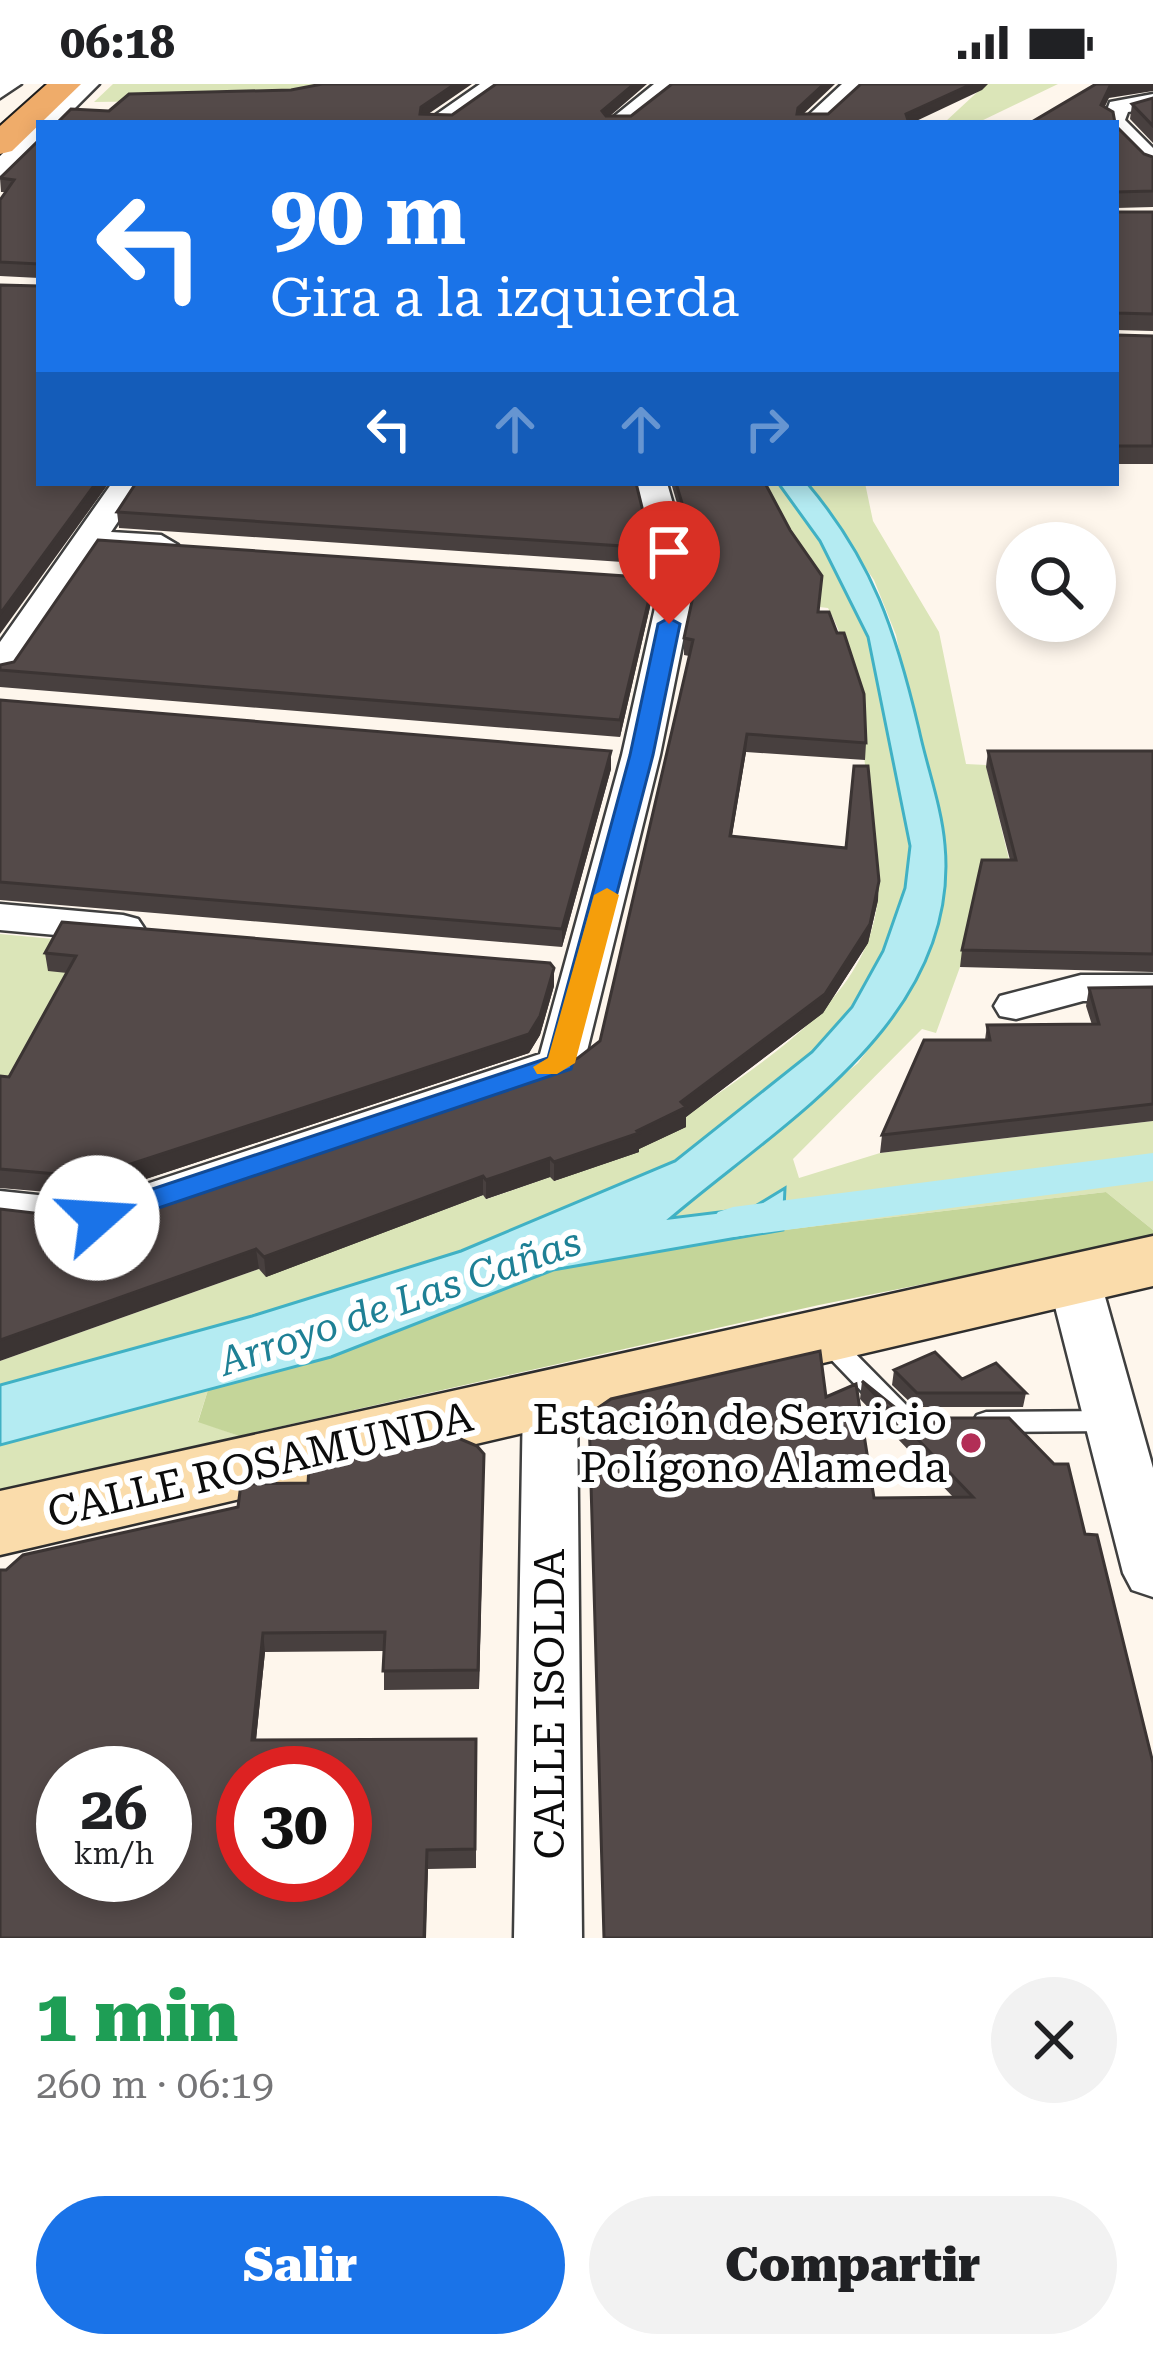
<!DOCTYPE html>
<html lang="es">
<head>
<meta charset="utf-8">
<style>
  :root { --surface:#fff; --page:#f2f2f2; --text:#202124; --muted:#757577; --accent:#1a73e8 }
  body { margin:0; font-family:"Roboto Serif",serif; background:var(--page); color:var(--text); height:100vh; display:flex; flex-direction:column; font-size:45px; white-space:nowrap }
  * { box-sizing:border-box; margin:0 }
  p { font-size:39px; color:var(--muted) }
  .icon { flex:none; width:66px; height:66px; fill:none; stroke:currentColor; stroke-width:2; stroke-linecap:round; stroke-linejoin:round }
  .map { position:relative; height:1854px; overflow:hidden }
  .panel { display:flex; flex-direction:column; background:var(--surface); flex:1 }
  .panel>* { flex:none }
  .hud { position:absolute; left:36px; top:36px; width:1083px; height:366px; border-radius:0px; box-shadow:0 6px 18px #0003; background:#1a73e8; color:#fff; overflow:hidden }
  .controls { position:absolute; left:996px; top:438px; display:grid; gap:24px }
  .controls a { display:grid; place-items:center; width:120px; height:120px; border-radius:50%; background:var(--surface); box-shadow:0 6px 18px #0003; font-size:60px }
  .speed { position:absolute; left:36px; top:1662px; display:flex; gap:24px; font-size:60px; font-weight:700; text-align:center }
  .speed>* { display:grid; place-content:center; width:156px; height:156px; border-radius:50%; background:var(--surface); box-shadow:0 6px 18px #0003; line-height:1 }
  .speed small { font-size:30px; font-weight:400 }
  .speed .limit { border:18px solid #d22; background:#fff; color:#111 }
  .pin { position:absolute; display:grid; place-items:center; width:102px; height:102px; color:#fff; margin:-123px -51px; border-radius:50% 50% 50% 0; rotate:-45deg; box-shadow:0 0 12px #0007 }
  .pin .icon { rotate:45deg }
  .me { position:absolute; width:132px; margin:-66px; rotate:71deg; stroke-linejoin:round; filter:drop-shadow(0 0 9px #0008) }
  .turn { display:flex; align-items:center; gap:42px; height:252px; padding:0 36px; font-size:54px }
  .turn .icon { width:156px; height:156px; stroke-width:2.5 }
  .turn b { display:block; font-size:84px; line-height:102px }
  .lanes { display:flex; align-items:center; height:114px; padding:0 36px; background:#0003; justify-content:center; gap:60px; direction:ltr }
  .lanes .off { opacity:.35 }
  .round { display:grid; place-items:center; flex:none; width:126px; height:126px; border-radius:63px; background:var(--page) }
  .overview { display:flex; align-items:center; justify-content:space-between; height:204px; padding:0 36px }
  h1 { font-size:72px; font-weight:800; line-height:90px; color:#1e9e55 }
  .cta { display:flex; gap:24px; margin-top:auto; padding:24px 36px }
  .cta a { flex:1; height:138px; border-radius:72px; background:var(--accent); color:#fff; font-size:48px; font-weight:800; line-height:138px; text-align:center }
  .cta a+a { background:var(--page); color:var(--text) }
  .status { display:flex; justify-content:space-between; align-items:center; height:84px; padding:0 60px; background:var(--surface); direction:ltr }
  .status svg { height:33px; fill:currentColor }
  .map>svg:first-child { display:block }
  .green { fill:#dbe5b8 }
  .forest { fill:#c4d599 }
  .water { fill:#b4ebf2; stroke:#40b1c4; stroke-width:3 }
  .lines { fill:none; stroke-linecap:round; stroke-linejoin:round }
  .canal { fill:#b4ebf2; fill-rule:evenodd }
  .service-casing { stroke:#3f3f3f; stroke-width:5 }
  .minor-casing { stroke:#3f3f3f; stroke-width:5 }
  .secondary-casing { stroke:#2e2e2e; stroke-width:5 }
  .primary-casing { stroke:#1d1d1d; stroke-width:4 }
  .service { fill:#fff; fill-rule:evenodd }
  .minor { fill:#fff; fill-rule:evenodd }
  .secondary { fill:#fadcab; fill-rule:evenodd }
  .primary { fill:#efac6a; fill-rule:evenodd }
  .wall { fill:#48403f }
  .shaded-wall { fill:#3b3433 }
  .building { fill:#544a49; stroke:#3b3433; stroke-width:3; fill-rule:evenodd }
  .route { fill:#1a73e8; stroke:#114b97; stroke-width:3 }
  .slow { fill:#f59e0b }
  .poi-dot { fill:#b22e56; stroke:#fff; stroke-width:4.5 }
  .labels { text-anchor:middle; stroke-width:12; stroke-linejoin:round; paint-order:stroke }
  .water-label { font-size:39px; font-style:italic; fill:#1e8095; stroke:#fff }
  .near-poi-label { font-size:42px; fill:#0c0c0c; stroke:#fff; text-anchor:end }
  .near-street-label { font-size:42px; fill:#0c0c0c; stroke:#fff }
</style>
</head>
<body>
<div class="status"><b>06:18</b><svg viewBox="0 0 49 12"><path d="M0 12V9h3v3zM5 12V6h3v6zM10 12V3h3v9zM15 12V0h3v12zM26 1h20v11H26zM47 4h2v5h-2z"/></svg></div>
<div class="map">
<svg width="1153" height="1854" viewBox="0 0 1153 1854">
  <rect width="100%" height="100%" fill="#fef6ec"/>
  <path class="green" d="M113 0H381L243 16 94 18Z
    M986 0H1058L977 39H934L945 38Z
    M756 399H778L820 457 868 553 910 762 905 804 883 867 852 923 812 968 675 1077 461 1167 252 1232 0 1301V1277L259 1185 267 1192 483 1111 487 1115 550 1093 555 1097 685 1043 680 1037C755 981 865 922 877 820 881 780 870 732 866 692 861 636 856 575 828 524L819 523Z
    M807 399H865L873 437 939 548 966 680 986 681 1013 792 960 883 936 949 922 945 793 1075 799 1094 880 1069 1153 1037V1146L1106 1108 783 1146 784 1105 752 1124 669 1135 858 979 903 918 928 874 945 799 896 551 874 496Z
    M0 850 65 856 79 890 0 1011Z
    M208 1306 198 1337 239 1352 0 1405V1361Z"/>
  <path class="forest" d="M1106 1108 1153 1146V1154L819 1221 239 1352 198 1338 208 1306 331 1273 553 1186 783 1146Z"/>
  <path class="water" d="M778 399H807C873 477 896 548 919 645 927 683 942 723 945 761 961 934 785 1037 671 1134L752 1124 785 1104 783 1146 553 1186 331 1273 0 1361V1301L252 1232 461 1167 675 1077 812 968 852 923 883 867 905 804 910 762 868 553 820 457Z"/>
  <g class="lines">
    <path class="canal" d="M1153 1069V1097L733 1153 718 1148 711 1138 718 1128 733 1123Z"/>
    <defs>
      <path id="service" d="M828 1248 837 1251 916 1331 920 1338 916 1345 907 1348 898 1345 819 1263 816 1257 819 1251Z
        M1111 1327 1120 1330 1124 1337 1120 1344 1111 1347 986 1348 977 1345 973 1338 977 1331 986 1328Z"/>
      <path id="minor" d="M0 0H21L0 14Z
        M76 0H99L60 39H39V59L8 90 0 92V72Z
        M480 0H505L450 39H424Z
        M654 0H679L631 39H606Z
        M842 0H866L824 39H800Z
        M1153 10V24L1128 28 1125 36 1153 64V84L1145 82 1116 52V39L1103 37 1110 18Z
        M112 399H144L111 448 161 451 178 461 161 471 98 467 13 592 0 595V558Z
        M635 399H667L695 497 660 671 584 979 577 989 97 1151 0 1141V1107L95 1117 540 970 622 671 661 497Z
        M0 820 123 831 138 835 144 844 138 853 123 857 0 846Z
        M1081 891H1153V917H1083L1016 935 1000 932 994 922 1000 912Z
        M1074 1177 1092 1182 1100 1195 1153 1384V1513L1132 1506 1123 1489 1048 1195 1056 1182Z
        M550 1294 569 1300 577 1314 582 1854H514L523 1314 531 1300Z"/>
      <path id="secondary" d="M1153 1152V1202L0 1471V1407Z"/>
      <path id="primary" d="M47 0H81L12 67 0 70V42Z"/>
    </defs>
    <use href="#service" class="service-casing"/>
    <use href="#minor" class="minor-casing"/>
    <use href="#secondary" class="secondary-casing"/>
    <use href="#primary" class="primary-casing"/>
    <use href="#service" class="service"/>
    <use href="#minor" class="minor"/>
    <use href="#secondary" class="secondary"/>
    <use href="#primary" class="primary"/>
  </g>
  <path class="wall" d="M1153 14V59L1130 35 1132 20Z
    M1116 42 1144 70 1153 73V123L1116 124Z
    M39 56V194L0 192V116L6 108H1L0 94Z
    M1116 128H1153V247L1116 246Z
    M1116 251 1153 252V380H1116Z
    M671 399H765L819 528 866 659 865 676 746 668 732 752 878 816 868 859 823 929 686 1033V1043L639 1065V1068L554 1097 550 1093 486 1115 483 1111 266 1193 259 1185 93 1136 498 1007 578 974 600 957 689 572 684 571V554L698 490Z
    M117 428 652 464V480L119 444Z
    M654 494 653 510 620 653 0 603V581Z
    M0 616 611 667V685L562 863 0 816Z
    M988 667H1153V888L960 883 962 866 1010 776 986 683Z
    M45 869 554 902 540 951 529 969 94 1112 0 1104V992L9 993 67 889 48 887Z
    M1153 903V1037L880 1069 882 1051 985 956 987 941H1092L1086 922 1089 904Z
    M894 1286 962 1295 1026 1309 1023 1323H915L892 1301Z
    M862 1297 908 1334 1085 1450 1153 1679 611 1315 826 1313 874 1414 953 1413 860 1315Z
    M484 1389 479 1605 384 1606V1567L265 1568 256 1656 476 1655V1784L428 1785 6 1486 238 1423 308 1399Z"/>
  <path class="shaded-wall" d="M455 0H472L421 35V23Z
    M634 0H647L602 39V27Z
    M824 0H835L797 36 798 24Z
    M972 0H988L982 6 912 39H905L906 30Z
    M1111 0H1153V7L1109 14 1099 35 1101 21Z
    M96 399H109L0 550V530Z
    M654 494 653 510 620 653V636Z
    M747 650 746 668 729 769 730 752Z
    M611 667V685L562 863V845Z
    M879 797 878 816 868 859 823 929 686 1033V1043L639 1065V1068L554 1097V1078L637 1047 681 1018Z
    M554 884V902L540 951 529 969 94 1112 91 1093Z
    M550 1074V1093L486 1115V1096Z
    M483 1092V1111L266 1193 264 1173Z
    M256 1165 259 1185 0 1277V1256Z
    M484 1370V1389L479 1605 478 1586Z
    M263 1549 265 1568 254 1675 252 1656Z
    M427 1766 428 1785 426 1854H424Z"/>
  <path class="building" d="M322 0H455L421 23 420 30 452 31 496 0H634L602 27 606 32H631L672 0H824L798 24 797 30H828L861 0H972L906 30 909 39H57L71 25 109 27 129 10 291 6Z
    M1096 0H1111L1101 21 1113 28 1115 39H1030Z
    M1153 14V42L1132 20Z
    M1116 42 1144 70 1153 73V107L1116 108Z
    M39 56V180L0 178V116L14 96 0 94Z
    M1116 128H1153V230L1116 229Z
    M0 201 39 202V399H96L0 530Z
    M1116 251 1153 252V362H1116Z
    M136 399H636L652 464 117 428Z
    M676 399H765L790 446 822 492 818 528H829L837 549H844L864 610 866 659 747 650 730 752 846 764 854 682H868L879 797 870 840 825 910 681 1018 686 1023 637 1047 639 1049 554 1078 550 1074 486 1096 483 1092 264 1173 256 1165 0 1256V1125L93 1136 498 1001 493 1010 578 974 600 957 693 556 684 554 700 480Z
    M98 456 654 494 620 636 0 586V581L14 578Z
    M0 616 611 667 562 845 0 798Z
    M988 667H1153V870L962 866 982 776H1016Z
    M62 838 550 879 554 884 540 932 529 950 91 1093 0 1085V992L9 993 76 872 45 869Z
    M1153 903V1020L882 1051 924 956H990L987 941 1099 940 1089 904Z
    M820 1267 826 1313 856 1300 874 1414 973 1413 862 1297 908 1334H1009L1054 1380H1068L1085 1450 1097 1451 1153 1679V1854H604L589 1330 611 1315Z
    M935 1268 962 1295 996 1279 1026 1309H917L894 1286Z
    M451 1351 477 1362 484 1370 478 1586 383 1587 385 1548 263 1549 252 1656 476 1655 475 1765 427 1766 424 1854H0V1486H6L23 1471 238 1423 241 1400 308 1399 309 1384ZM63 1689H165V1791H63ZM243 1689H345V1791H243Z"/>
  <path class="route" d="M669 534 680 540 653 671 571 985 108 1141H86L82 1134 86 1127 548 974 630 671 658 540Z"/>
  <path class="slow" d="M607 804 619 811 575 979 557 990H537L533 983 548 974 594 811Z"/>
  <circle class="poi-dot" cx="971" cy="1359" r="12"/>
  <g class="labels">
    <g class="water-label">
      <text transform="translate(400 1217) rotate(-19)" y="14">Arroyo de Las Cañas</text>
    </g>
    <g class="near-poi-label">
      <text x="947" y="1350">Estación de Servicio<tspan x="947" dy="48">Polígono Alameda</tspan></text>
    </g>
    <g class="near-street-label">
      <text transform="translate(260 1380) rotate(-13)" y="15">CALLE ROSAMUNDA</text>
      <text transform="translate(549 1620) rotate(-90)" y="15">CALLE ISOLDA</text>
    </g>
  </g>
</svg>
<div class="controls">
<a><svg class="icon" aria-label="search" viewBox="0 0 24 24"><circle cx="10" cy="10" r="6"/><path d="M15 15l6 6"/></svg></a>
</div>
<div class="speed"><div>26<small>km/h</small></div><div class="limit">30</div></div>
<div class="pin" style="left:669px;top:540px;background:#d93025"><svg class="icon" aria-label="arrive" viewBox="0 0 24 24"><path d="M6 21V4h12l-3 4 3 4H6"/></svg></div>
<svg class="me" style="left:97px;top:1134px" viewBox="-20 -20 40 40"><circle r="19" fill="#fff"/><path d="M0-13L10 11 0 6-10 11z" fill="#1a73e8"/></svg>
<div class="hud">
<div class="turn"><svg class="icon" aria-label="left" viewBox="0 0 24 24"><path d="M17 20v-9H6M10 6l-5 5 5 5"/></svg><div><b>90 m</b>Gira a la izquierda</div></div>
<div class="lanes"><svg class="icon" aria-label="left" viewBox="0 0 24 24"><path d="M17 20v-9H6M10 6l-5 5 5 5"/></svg><svg class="icon off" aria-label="ahead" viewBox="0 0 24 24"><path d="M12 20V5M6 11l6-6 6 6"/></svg><svg class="icon off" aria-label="ahead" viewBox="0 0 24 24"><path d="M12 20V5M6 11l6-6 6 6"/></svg><svg class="icon off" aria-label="right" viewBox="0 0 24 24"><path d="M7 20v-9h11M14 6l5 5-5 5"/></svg></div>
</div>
</div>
<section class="panel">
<div class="overview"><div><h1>1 min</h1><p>260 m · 06:19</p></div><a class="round"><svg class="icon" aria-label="close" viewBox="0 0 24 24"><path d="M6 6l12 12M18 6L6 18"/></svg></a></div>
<div class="cta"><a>Salir</a><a>Compartir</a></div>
</section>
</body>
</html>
